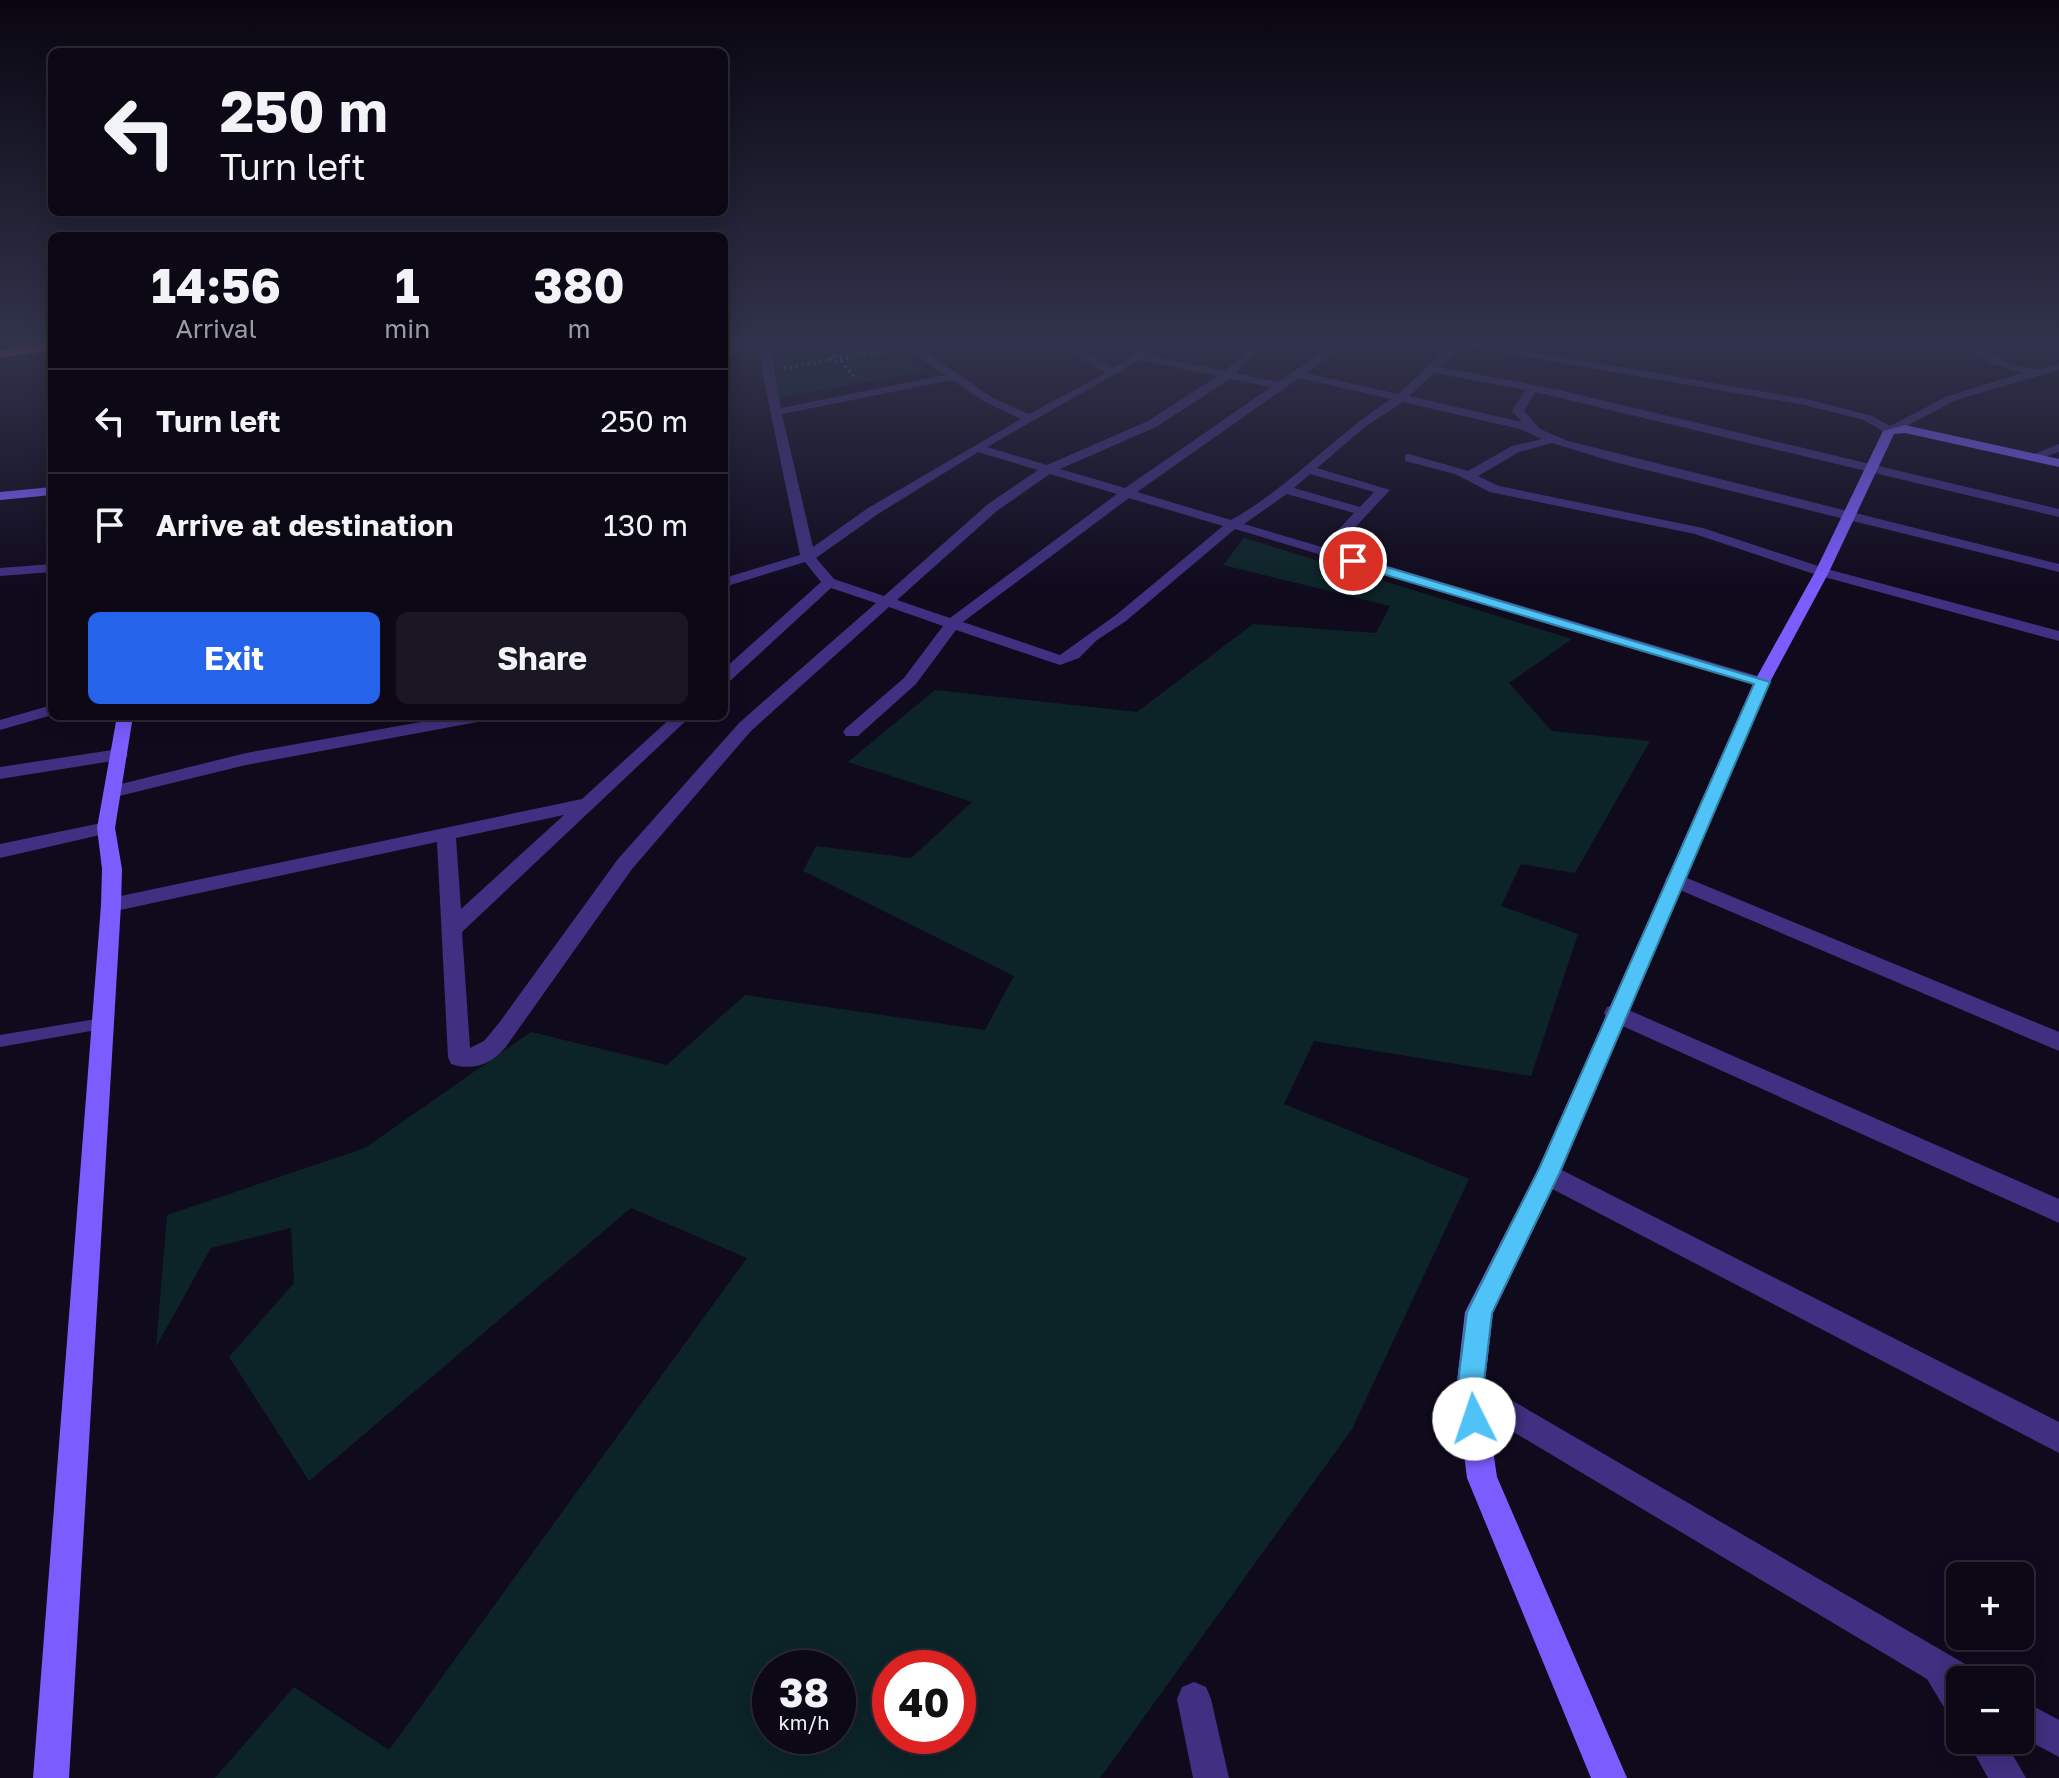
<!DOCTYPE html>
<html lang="en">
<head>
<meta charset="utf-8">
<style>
  :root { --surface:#0c0816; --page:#1a1623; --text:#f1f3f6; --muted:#9a9aa1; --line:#2c2935; --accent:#2563eb }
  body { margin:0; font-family:"Golos Text",sans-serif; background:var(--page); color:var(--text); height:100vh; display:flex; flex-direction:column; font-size:30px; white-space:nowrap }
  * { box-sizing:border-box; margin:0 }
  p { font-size:26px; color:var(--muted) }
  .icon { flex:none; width:44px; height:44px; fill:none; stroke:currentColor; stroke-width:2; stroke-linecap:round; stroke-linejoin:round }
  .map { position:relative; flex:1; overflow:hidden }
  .sheet { position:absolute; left:48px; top:232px; width:680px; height:488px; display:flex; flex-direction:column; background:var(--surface); border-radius:12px; box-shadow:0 4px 20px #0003,0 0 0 2px var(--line) }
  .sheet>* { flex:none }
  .banner { position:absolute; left:48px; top:48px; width:680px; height:168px; border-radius:12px; box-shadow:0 4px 20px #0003,0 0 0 2px var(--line); background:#0c0816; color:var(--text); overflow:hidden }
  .tools { position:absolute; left:1946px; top:1562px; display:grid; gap:16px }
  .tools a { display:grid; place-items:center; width:88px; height:88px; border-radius:12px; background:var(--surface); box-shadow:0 4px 20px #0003,0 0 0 2px var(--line); font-size:40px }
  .speed { position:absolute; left:752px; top:1650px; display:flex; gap:16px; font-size:40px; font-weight:700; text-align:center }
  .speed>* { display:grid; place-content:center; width:104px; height:104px; border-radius:50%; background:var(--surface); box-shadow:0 4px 20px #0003,0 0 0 2px var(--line); line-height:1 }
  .speed small { font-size:20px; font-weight:400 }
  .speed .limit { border:12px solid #d22; background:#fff; color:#111 }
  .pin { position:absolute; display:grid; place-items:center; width:68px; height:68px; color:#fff; margin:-34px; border:4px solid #fff; border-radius:50%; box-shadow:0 2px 8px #0007 }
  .me { position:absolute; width:88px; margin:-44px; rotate:356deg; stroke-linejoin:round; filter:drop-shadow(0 0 6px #0008) }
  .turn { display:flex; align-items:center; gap:28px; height:168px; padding:0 40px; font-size:36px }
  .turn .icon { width:104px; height:104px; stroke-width:2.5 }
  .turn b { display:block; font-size:56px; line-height:68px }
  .eta { display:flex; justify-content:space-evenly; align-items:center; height:136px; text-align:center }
  .eta b { font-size:48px; font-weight:700; line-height:56px }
  .primary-button { display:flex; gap:16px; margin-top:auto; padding:16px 40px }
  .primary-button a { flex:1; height:92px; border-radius:12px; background:var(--accent); color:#fff; font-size:32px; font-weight:700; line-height:92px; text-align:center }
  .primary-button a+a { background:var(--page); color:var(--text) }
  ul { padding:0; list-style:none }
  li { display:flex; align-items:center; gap:24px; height:104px; padding:0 40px; border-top:2px solid var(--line) }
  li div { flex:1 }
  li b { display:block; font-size:30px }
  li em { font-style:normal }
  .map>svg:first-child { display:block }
  .green { fill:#0c2428; fill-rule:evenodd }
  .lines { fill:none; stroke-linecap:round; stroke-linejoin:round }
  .path { stroke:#21aab8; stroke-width:3; stroke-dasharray:2 4; stroke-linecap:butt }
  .lane { fill:#3f3081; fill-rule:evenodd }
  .street { fill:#3f3081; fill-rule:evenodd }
  .secondary { fill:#7a5dff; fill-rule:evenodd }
  .highway { fill:#ff417f; fill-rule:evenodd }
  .route { fill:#4fc3f7; stroke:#337fa1; stroke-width:2 }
</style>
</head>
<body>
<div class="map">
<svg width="2059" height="1778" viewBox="0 0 2059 1778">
  <rect width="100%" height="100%" fill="#100a1d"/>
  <path class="green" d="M788 341H888L929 371 778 398 774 344Z
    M1244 538 1572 639 1509 683 1552 731 1650 741 1575 873 1521 864 1501 906 1578 934 1531 1076 1314 1041 1284 1104 1469 1179 1352 1429 1100 1778H215L294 1687 389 1750 747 1258 631 1208 309 1481 229 1357 294 1283 291 1228 211 1248 156 1347 167 1215 365 1148 531 1032 667 1065 745 995 985 1030 1014 976 803 871 816 846 911 858 972 802 848 762 935 690 1137 712 1253 624 1376 633 1390 606 1223 565ZM770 1668H838V1736H770ZM890 1668H958V1736H890Z"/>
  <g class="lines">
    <path class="path" d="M827 341 837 356
      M834 356 847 358 834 362 830 359Z
      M846 357 889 351
      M841 361 856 379
      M784 368 831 360"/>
    <path class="lane" d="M102 1018 108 1020 110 1024 108 1028 0 1047V1035Z"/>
    <path class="street" d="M761 341 780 342 770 346 781 408 945 375 896 341H909L993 398 1029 414 1106 373 1051 341H1064L1114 368 1154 341H1167L1148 355 1226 371 1256 341H1267L1236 373 1279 382 1338 341H1350L1306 373 1398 394 1456 341H1470L1806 399 1872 416 1890 426 1948 396 2022 373 1993 364 1951 341C1981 341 2004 368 2034 369 2042 370 2052 365 2059 364V370L1956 400 1889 435 1864 420 1805 405 1463 346 1440 367 1559 390 2059 509V517L1535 392 1524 411 1540 429 1568 441 2059 564V572L1614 462 1552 443 1519 452 1478 476 1499 486 1703 528 1827 569 2059 631V641L1817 575 1695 534 1490 492 1455 474 1405 461V455L1409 454 1468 471 1512 446 1542 439 1520 429 1403 402 1366 426 1317 468 1390 490 1334 550 1768 679V685H1756L1235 529 1126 621 1097 640 1079 658 1060 665 1054 663 956 630 916 684 858 736H846L843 732 846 728 904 678 943 626 889 607 751 731 632 869 505 1048C490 1065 472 1071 451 1064L448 1057 437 842 111 912 104 910 101 905 104 900 111 898 582 799 673 716H691L462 932 470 1048 484 1041 499 1023 618 859 739 723 876 603 831 588 730 681 724 683V669L821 582 805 562 724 587V578L800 555 762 371 760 348 724 355V349ZM1140 360 1218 376 1148 421 1047 465 987 447ZM1434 373 1525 390 1512 411 1522 422 1409 396ZM1299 378 1391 399C1335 435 1290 487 1231 520L1137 492ZM1230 379 1271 387 1125 488 1060 469 1156 427ZM952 380 985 402 1021 419 868 508 813 547 782 414ZM978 452 1038 470 988 504 884 596 834 579 816 558 878 514ZM1050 474 1117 494 950 618 897 600 998 510ZM1310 474 1374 492 1360 507 1294 488ZM1287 494 1354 513 1322 547 1244 524ZM1129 498 1223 526 1116 615 1060 655 963 622ZM564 815 461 909 456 838Z
      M2059 444V452L2032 461 2026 457Z
      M52 564V572L0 576V568Z
      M52 705V715L0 730V720Z
      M455 716H491L483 721 246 765 115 797 106 791 109 787 246 753Z
      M119 749 128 755 125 759 0 779V767Z
      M106 822 113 824 115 828 113 832 0 858V844Z
      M1675 873 2059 1032V1051L1668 885 1665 880 1668 875Z
      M1615 1004 2059 1199V1223L1607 1019 1604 1013 1607 1007Z
      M1548 1163 2059 1422V1453L1539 1182 1536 1174 1539 1166Z
      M1470 1376 1972 1668 1977 1680H1960V1719L1948 1714 1927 1679 1460 1400 1456 1390 1460 1380Z
      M1194 1682 1206 1687 1211 1699 1229 1778H1193L1177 1699 1182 1687Z
      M2020 1699 2059 1720V1757L2020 1736Z
      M1967 1740H2004L2026 1778H1988Z"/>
    <path class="secondary" d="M1905 425 2059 459V467L1905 433 1894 434 1829 572 1770 682 1560 1174 1493 1313 1484 1390 1497 1477 1627 1778H1591L1467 1478 1456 1390 1465 1312 1538 1169 1754 682 1815 572 1883 431Z
      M52 487V495L0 500V492Z
      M117 716H133L115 828 122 869 121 905 69 1778H33L101 905 102 869 97 828Z"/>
    <path class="highway" d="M52 342V350L0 358V350Z"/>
  </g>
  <linearGradient id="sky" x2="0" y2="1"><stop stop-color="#090610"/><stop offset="0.58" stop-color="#31334c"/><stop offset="1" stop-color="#31334c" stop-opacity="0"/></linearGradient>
  <rect width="2059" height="590" fill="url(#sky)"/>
  <path class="route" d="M1353 557 1770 682 1559 1174 1492 1313 1483 1390 1487 1419 1483 1428 1474 1432 1464 1428 1457 1390 1467 1312 1539 1169 1754 684 1349 564V558Z"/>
</svg>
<div class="tools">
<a>+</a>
<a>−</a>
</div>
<div class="speed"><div>38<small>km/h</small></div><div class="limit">40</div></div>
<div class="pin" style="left:1353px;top:561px;background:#d93025"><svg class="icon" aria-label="arrive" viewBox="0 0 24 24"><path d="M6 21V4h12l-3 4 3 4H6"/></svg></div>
<svg class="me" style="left:1474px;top:1419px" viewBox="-20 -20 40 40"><circle r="19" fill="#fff"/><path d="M0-13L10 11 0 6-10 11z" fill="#4fc3f7"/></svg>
<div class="banner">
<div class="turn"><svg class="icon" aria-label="left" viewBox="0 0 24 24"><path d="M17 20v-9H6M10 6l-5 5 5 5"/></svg><div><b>250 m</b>Turn left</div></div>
</div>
<section class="sheet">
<div class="eta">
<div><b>14:56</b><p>Arrival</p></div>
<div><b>1</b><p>min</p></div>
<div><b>380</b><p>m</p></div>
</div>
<ul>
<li><svg class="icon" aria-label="left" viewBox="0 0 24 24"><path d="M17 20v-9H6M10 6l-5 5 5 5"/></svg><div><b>Turn left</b></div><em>250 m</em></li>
<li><svg class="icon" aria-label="arrive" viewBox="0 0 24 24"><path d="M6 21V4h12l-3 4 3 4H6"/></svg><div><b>Arrive at destination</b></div><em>130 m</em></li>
</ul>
<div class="primary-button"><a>Exit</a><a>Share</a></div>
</section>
</div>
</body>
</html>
